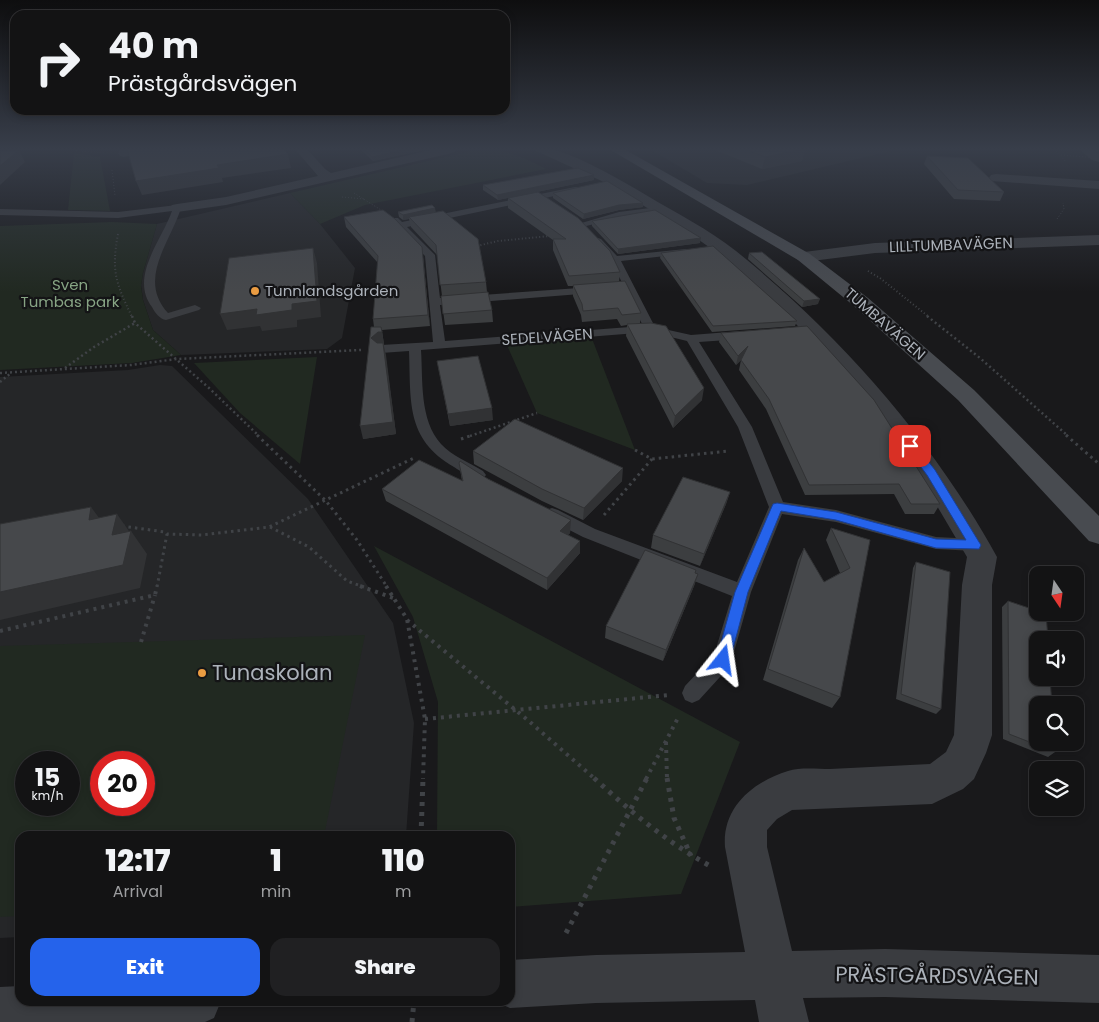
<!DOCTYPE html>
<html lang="en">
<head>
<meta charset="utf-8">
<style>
  :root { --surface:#131314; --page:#202022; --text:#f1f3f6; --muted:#9d9ea0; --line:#323234; --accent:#2563eb }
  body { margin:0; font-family:Poppins,sans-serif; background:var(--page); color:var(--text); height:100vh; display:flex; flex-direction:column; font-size:19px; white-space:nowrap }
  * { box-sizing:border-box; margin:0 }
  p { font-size:16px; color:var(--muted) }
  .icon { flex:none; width:28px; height:28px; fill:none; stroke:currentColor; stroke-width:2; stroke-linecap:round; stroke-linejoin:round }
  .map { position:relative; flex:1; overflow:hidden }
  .panel { position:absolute; left:15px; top:831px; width:500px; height:175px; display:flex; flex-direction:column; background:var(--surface); border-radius:15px; box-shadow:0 2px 8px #0003,0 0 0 1px var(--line) }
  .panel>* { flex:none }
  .guide { position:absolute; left:10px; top:10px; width:500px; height:105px; border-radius:15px; box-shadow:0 2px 8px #0003,0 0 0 1px var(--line); background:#131314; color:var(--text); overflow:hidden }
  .needle { width:32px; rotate:167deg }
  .tools { position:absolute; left:1029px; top:566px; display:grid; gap:10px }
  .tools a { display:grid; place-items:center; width:55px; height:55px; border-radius:10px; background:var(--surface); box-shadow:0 2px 8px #0003,0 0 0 1px var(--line); font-size:25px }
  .speed { position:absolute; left:15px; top:751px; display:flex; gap:10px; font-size:25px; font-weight:700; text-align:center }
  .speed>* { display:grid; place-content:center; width:65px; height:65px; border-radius:50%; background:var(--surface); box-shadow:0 2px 8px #0003,0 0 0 1px var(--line); line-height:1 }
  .speed small { font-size:12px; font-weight:400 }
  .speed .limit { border:8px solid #d22; background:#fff; color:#111 }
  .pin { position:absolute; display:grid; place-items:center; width:42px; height:42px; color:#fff; margin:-21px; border-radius:10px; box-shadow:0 2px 8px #0006 }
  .me { position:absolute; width:55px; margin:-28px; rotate:15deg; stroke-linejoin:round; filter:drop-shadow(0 0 4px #0008) }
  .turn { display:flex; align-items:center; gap:18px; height:105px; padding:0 15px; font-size:22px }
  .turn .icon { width:65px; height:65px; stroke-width:2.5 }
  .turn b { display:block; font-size:35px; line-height:42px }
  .eta { display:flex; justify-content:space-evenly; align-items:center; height:85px; text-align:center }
  .eta b { font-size:30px; font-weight:800; line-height:35px }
  .cta { display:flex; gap:10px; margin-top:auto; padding:10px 15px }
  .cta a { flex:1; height:58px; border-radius:15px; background:var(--accent); color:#fff; font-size:20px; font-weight:800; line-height:58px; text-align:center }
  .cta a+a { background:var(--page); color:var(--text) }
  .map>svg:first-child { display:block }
  .built { fill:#252628; fill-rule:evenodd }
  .green { fill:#212921; fill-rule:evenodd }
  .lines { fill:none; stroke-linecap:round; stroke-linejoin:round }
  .path-far5 { stroke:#404347; stroke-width:1; stroke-dasharray:1 2; stroke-linecap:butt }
  .path-far4 { stroke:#404347; stroke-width:2; stroke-dasharray:1 2.5; stroke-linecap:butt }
  .path-far3 { stroke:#404347; stroke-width:2.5; stroke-dasharray:2 3; stroke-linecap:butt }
  .path-far2 { stroke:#404347; stroke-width:3; stroke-dasharray:2.5 4; stroke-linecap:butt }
  .path-far1 { stroke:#404347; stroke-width:4; stroke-dasharray:3 5; stroke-linecap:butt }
  .path { stroke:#404347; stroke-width:5; stroke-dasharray:4 6; stroke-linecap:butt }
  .service { fill:#3a3c40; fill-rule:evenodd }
  .minor { fill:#3a3c40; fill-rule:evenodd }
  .secondary { fill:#484b50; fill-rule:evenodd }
  .wall { fill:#3c3e40 }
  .shaded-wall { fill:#313234 }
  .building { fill:#46484b; stroke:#313234 }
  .route { fill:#2563eb; stroke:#184099 }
  .poi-dot { fill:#ea9c42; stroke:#141416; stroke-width:2 }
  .labels { text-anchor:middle; stroke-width:4.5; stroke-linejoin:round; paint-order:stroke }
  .far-street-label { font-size:15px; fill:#acb2ba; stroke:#141416 }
  .far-park-label { font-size:15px; fill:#87a484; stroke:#141416 }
  .far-poi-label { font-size:15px; fill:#acb2ba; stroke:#141416; text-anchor:start }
  .near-poi-label { font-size:21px; fill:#acb2ba; stroke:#141416; text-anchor:start }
  .near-street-label { font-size:21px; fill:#acb2ba; stroke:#141416 }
</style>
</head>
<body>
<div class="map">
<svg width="1099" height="1022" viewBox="0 0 1099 1022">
  <rect width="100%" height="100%" fill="#19191b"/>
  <path class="built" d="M650 149H899L747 185 707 183Z
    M290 193 320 224 355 268 342 338 327 349 181 355 153 330 143 300 141 285 143 273 157 224Z
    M160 365 172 366 308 499 393 623 414 723 406 836H20V937L0 938V377L128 370ZM26 762H69V805H26ZM101 762H144V805H101Z"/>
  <path class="green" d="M480 149C505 149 524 157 546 169L365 205 320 224 290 193Z
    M74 153 100 157 110 211 68 210Z
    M112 222 157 224 143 273 141 286 143 300 153 330 181 355 132 363 0 370V226Z
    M591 336 635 450 537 413 506 343Z
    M317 357 300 464 240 413 194 363Z
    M374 546 740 742 681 894 510 907V836H437L438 702 413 617Z
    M365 635 324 836H20V916L0 917V646ZM26 762H69V805H26ZM101 762H144V805H101Z"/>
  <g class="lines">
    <path class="path-far5" d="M58 149 105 153
      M1054 149 1066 162
      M1061 155 1099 158
      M112 170 115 196
      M354 193 381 210
      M342 197 364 199
      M1057 219 1064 209 1063 203"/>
    <path class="path-far4" d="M118 234C111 272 116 283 132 317
      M477 246 498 241 550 236
      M868 271 880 278 929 317"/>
    <path class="path-far3" d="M132 316 135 323 209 388 259 436
      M927 316 980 358 1068 436
      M65 368 94 347 135 323
      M0 373 131 365 177 359 361 350
      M0 382 11 373
      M470 436 537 413"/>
    <path class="path-far2" d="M257 435 326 501 357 540 387 587
      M1066 435 1099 464
      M461 439 473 435
      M635 450 652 459 729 451
      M604 515 652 459
      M122 526 165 532 167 534 202 535 269 527 416 457
      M270 527 309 547 347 581 364 587
      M157 587 167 534"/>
    <path class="path-far1" d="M360 586 393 598
      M386 586 407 619 425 719 423 779
      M407 620 530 722 595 779
      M0 631 155 595 157 586
      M141 642 155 595
      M425 719 669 695
      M666 742 667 779
      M646 779 679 716"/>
    <path class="path" d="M594 778C631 812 668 843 712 867
      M667 778 674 818 691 856
      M421 836 423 778
      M566 933 647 778
      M412 1022 414 1001"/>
    <path class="service" d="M575 187H578V191L407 227 435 255 440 298 593 287 598 290 593 293 440 305 445 341 643 326 611 260 593 241 598 238 601 239 617 256 686 249V253L683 254 621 261 655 327 691 335 742 331 748 335 742 339 699 342 752 427 783 502 836 510 936 537 975 539 981 540 984 545 981 550 975 551 936 549 836 522 782 514 751 592 730 666 699 700 692 703 685 700 682 693 685 686 714 655 732 596 583 537 546 518 544 514 546 510 552 508 558 510 595 529 737 582 769 507 738 427 687 341 650 332 421 350C423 379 419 420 441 444 452 456 470 463 483 471L486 475 483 479 478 480C469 478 462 472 454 467 405 439 411 400 409 351L381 353 375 349 381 345 433 342 425 256 392 222V218H398L402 222Z
      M177 205 181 208C170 243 137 279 168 313L195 305 201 308 199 310 166 320C160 319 155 313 152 307 129 277 162 240 172 211L118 218 0 215V209L118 212Z
      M650 208 654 211 653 213 619 218 582 227 578 224 619 212Z"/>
    <path class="minor" d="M125 149H146L144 152 124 157 120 156 118 153 120 150Z
      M295 149H307L325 169 331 173 435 149H458L452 153 226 205 177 212 172 211 170 208 172 205 177 204 226 197 318 176Z
      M532 149C539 149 548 148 555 150 587 160 617 178 646 195 676 213 708 229 736 251 840 335 932 439 997 557L992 585V735L986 753 974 779 963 789 932 804 792 810 777 819 767 830V847L792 951 885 949 1099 955V1003L885 997 803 998 809 1022H759L755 1000 596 1003 510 1008 494 1001H510V960L596 955 745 952 725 847C722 807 753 782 788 771 800 767 817 769 830 769 864 767 897 766 930 764L946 752 954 735 962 585 967 557 920 477 864 398 796 324 723 257 692 235 606 183Z
      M996 174 1099 181V189L991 181 989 178 991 175Z
      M1099 235V245L875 253 804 262 798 260 796 257 798 254 804 252 875 243Z
      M20 986V1001H221L214 1018 205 1022H0V987Z"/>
    <path class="secondary" d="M609 149H624L810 254 868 298 974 390 1099 516V544L1089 541 958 400 854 306 798 260Z"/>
  </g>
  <path class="wall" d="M360 149H424V150L373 161Z
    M713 149H805L802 161 762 169Z
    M1079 149H1099V162L1092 160Z
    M927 156 1004 192 1000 201 954 199 924 164Z
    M594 180 498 200 483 190V185Z
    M553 193 643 203V207L619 210 583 219 553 198Z
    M508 198 620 272 619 282 641 313 640 323 702 400 673 428 626 336 627 325 621 326 617 319 582 322 581 315 573 296V286H568L553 250V240L508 208Z
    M398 212H436L486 282 487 292 492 310 493 322 445 325 441 296H442L437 255 411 227 409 219 403 220 399 217Z
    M344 217 423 257 430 326 382 330 396 434 363 439 374 327 373 319 378 263 346 227Z
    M592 221 700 243 618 254 592 226Z
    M661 253 797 321 795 326 712 332 660 258Z
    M749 253 818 304 802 307 748 259Z
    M721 333 940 504 934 514H905L894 494 805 495 766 409 739 370 741 360 736 365 719 342Z
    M437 361 493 420 450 426Z
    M473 451 622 481 583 520 542 501 474 464Z
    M459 463 488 479 571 520 570 533 568 535 580 541V553L547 590 386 501 382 489 462 481Z
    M730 492 726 504 700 566 651 548 653 535Z
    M831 528 870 540 840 697 832 708 763 680 798 560 804 548 824 582 840 573 826 540Z
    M916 562 941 709 936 714 896 699 913 568Z
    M696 570V573L698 574 694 586 663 661 605 638 606 626Z
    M1008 601 1055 752 1048 757 1003 739 1002 607Z"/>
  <path class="shaded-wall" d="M407 149 424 150 373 161 372 157Z
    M803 149H805L802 161 762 169 765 157Z
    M19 150 25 162 0 185V166Z
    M288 154 291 168 222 178 223 182 142 195 136 181 217 165Z
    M594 175V180L498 200 497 195Z
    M643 203V207L619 210 583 219 584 214 619 205Z
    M435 208 436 213 409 217V219L403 220V215Z
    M701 238 700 243 618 254V249Z
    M422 247 423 257 430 326 428 315Z
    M313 248 317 263 321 317 297 320V327L262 331 260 326 227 330 220 314 292 304Z
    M820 299 818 304 802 307 804 301Z
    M381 327 383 338 384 343H383L386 355 396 434 363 439 360 426 373 350 371 338Z
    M748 346 746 355 736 365 738 356Z
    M704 388 702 400 673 428 675 416Z
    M492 408 493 420 450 426 448 414Z
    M623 468 622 481 583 520 584 508Z
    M730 492 726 504 700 566 704 554Z
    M91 507 108 530 89 520Z
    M117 514 131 534V531L147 554 140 588 0 620V592L112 535Z
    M571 520 570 533 560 543V531Z
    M580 541V553L547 590V578Z
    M698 574 694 586 663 661 666 650Z"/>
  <path class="building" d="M127 149H283L288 154 217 165 219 168 136 181Z
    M364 149H407L372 157Z
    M745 149H803L765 157Z
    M1093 149H1099V153L1096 152Z
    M19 150 0 166V151Z
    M927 156 968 158 1004 192 958 190Z
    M578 168 594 175 497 195 483 185Z
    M607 181 643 203 619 205 584 214 553 193Z
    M538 192 578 218 610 251 620 272 569 276 553 239H566L508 198Z
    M432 205 435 208 403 215 398 212Z
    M383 210 395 219 422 247 428 315 373 319 378 256 344 217Z
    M655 210 701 238 618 249 592 221Z
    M443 211 478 239 486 282 440 285 436 245 409 217Z
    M713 246 797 321 713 326 661 253Z
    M313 248 317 301 292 304V310L256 315 257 309 220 314 229 258Z
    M762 252 820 299 804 301 749 253Z
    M625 281 641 313 622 315 618 308 583 311 582 304 573 285Z
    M488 292 492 310 443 314 441 296Z
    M651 323 666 326 704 388 675 416 627 324Z
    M807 326 874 400 940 504H911L899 484 809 485 769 399 741 360 748 346 738 356 721 333Z
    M371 327H381L382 332H378L371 338 377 343H383L393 422 360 426Z
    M478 356 492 408 448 414 437 361Z
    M515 419 623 468 584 508 542 489 473 451Z
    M419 460 463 481 459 463 460 461 488 479 571 520 560 531 580 541 547 578 382 489Z
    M683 477 730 492 704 554 653 535Z
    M91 507 89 520 117 514 112 535 131 531 123 565 0 592V524Z
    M831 528 870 540 840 697 768 669 804 548 824 582 850 568Z
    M645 550 696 570 695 573 698 574 666 650 606 626Z
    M916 562 950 572 941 709 901 694Z
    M1008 601 1038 611V612L1046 613 1048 640H1038V678H1050L1052 705H1038V742H1054L1055 752 1009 734Z"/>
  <linearGradient id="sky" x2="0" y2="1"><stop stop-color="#0e0e0f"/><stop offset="0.51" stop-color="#383e4a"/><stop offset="1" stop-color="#383e4a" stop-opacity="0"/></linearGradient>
  <rect width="1099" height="292" fill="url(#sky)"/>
  <path class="route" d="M910 442 914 443 935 470 979 542 981 545 979 549 936 548 836 520 781 511 748 592 730 660 728 664 723 666 718 664 716 660 735 592 773 504 777 503 836 512 936 539 966 540 927 475 905 446Z"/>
  <g class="poi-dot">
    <circle cx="255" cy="291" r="5"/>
    <circle cx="202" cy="673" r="5"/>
  </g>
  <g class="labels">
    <g class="far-street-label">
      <text transform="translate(951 245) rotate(-2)" y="5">LILLTUMBAVÄGEN</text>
      <text transform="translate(885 324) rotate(41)" y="5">TUMBAVÄGEN</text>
      <text transform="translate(547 337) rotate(-4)" y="5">SEDELVÄGEN</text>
    </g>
    <g class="far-park-label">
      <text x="70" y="290">Sven<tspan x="70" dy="17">Tumbas park</tspan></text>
    </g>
    <g class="far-poi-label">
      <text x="265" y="296">Tunnlandsgården</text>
    </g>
    <g class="near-poi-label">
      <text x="212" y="680">Tunaskolan</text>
    </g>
    <g class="near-street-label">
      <text transform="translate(937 976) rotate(1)" y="7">PRÄSTGÅRDSVÄGEN</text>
    </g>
  </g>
</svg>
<div class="tools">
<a><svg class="needle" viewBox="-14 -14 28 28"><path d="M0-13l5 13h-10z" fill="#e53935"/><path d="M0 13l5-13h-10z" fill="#9d9ea0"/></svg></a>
<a><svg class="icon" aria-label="sound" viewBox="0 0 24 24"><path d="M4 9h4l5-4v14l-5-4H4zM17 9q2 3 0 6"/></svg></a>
<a><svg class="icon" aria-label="search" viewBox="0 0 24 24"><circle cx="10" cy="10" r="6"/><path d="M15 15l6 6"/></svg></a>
<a><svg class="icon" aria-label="layers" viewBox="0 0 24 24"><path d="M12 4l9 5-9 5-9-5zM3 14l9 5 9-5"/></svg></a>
</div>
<div class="speed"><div>15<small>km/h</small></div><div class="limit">20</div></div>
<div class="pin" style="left:910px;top:446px;background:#d93025"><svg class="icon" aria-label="arrive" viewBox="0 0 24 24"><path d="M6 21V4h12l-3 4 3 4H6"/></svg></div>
<svg class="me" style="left:723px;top:660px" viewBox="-20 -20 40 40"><path d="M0-17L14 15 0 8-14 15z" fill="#2563eb" stroke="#fff" stroke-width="4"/></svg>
<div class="guide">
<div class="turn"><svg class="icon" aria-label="right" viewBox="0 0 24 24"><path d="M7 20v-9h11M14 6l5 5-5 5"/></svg><div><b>40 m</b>Prästgårdsvägen</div></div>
</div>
<section class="panel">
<div class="eta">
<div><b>12:17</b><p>Arrival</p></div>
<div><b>1</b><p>min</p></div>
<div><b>110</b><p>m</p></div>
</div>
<div class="cta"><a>Exit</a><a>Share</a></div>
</section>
</div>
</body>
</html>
